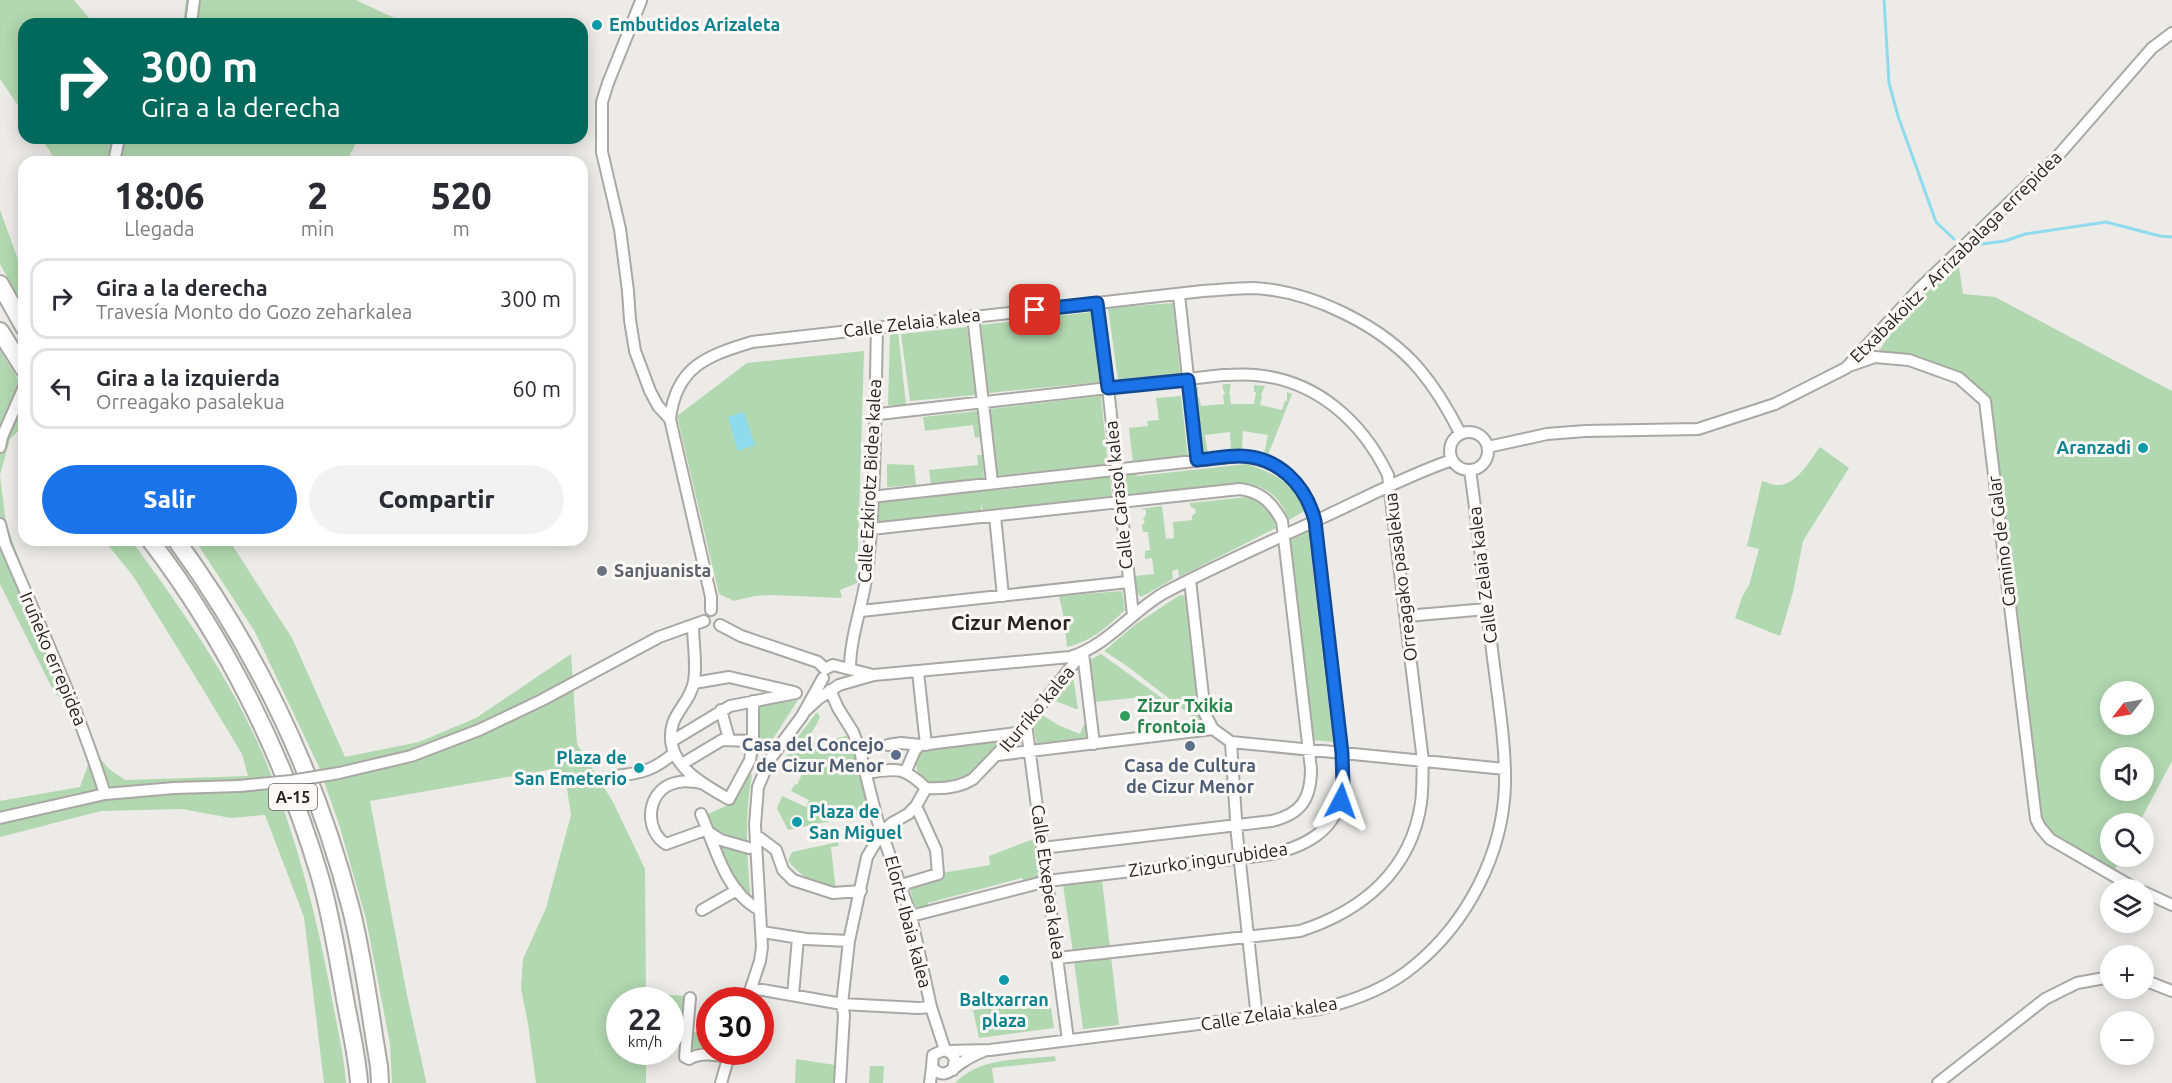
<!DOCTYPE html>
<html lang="es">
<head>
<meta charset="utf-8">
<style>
  :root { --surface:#fff; --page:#f2f2f3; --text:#2b2b33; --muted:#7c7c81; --line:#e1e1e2; --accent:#1a73e8 }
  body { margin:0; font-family:Ubuntu,sans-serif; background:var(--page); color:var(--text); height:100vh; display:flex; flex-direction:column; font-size:22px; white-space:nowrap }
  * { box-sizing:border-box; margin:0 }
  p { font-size:20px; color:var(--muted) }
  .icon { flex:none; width:33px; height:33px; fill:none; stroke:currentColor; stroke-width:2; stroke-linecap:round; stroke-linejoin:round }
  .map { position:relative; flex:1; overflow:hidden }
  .side { position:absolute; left:18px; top:156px; width:570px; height:390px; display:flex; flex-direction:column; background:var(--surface); border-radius:18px; box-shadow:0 3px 15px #0003 }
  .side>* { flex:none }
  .banner { position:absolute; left:18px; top:18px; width:570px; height:126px; border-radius:18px; box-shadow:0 3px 15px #0003; background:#00695c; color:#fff; overflow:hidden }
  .needle { width:39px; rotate:239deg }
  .buttons { position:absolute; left:2100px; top:681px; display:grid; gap:12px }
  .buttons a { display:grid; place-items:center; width:54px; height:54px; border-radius:50%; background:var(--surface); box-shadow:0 3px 15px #0003; font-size:30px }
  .speed { position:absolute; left:606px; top:987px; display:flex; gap:12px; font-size:30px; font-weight:700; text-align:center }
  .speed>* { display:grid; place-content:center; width:78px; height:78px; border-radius:50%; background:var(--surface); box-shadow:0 3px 15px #0003; line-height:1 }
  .speed small { font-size:15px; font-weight:400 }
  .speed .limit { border:9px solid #d22; background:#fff; color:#111 }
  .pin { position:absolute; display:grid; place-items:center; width:51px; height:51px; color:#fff; margin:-26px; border-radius:12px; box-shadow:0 3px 9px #0006 }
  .me { position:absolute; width:66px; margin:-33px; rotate:4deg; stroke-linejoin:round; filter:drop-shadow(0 0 4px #0008) }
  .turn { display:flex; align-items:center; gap:21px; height:126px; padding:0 24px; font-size:27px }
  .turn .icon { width:78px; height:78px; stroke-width:2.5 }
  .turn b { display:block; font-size:42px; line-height:51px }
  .eta { display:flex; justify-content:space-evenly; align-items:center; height:102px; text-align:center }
  .eta b { font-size:36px; font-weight:800; line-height:42px }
  .primary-button { display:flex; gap:12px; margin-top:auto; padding:12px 24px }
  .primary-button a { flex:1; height:69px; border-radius:36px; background:var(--accent); color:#fff; font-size:24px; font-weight:800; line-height:69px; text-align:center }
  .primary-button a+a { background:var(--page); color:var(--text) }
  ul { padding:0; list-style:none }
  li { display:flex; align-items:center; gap:18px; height:81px; margin:0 12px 9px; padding:0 12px; border:3px solid var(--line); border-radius:18px }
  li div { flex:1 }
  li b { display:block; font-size:22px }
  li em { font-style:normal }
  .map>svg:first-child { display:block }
  .green { fill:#b1d8b0; fill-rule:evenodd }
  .water { fill:#8fdbee }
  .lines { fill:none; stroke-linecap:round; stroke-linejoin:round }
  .stream { stroke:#8fdbee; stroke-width:3 }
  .minor-casing { stroke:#aaa8a4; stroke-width:14 }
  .highway-casing { stroke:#aaa8a4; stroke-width:20 }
  .minor { stroke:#fff; stroke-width:10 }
  .highway { stroke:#fff; stroke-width:16 }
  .minor-bridge-casing { stroke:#aaa8a4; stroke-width:14; stroke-linecap:butt }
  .minor-bridge { stroke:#fff; stroke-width:10 }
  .route-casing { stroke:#114b97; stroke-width:15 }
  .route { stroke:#1a73e8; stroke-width:10 }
  .culture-dot { fill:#0f9aa8; stroke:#fbf8f5; stroke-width:2 }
  .worship-dot { fill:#6b7280; stroke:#fbf8f5; stroke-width:2 }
  .leisure-dot { fill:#2e9e5b; stroke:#fbf8f5; stroke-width:2 }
  .service-dot { fill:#5c6f8a; stroke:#fbf8f5; stroke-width:2 }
  .labels { text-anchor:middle; stroke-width:6; stroke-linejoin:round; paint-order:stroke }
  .shield { fill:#fbf8f5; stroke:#666462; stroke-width:1.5 }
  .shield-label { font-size:16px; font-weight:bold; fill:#262523 }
  .culture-label { font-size:18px; font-weight:bold; fill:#0d838f; stroke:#fbf8f5; text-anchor:start }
  .street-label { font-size:18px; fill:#262523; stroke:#fbf8f5 }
  .worship-label { font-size:18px; font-weight:bold; fill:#5b616d; stroke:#fbf8f5; text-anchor:start }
  .leisure-label { font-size:18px; font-weight:bold; fill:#27864d; stroke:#fbf8f5; text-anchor:start }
  .service-label { font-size:18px; font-weight:bold; fill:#4e5e75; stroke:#fbf8f5; text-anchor:end }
  .quarter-label { font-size:21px; font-weight:bold; fill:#262523; stroke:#fbf8f5 }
</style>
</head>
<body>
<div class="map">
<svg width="2172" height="1083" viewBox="0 0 2172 1083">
  <rect width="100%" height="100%" fill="#edebe7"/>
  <path class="green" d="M0 0H74L94 24H24V114L0 79Z
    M186 0H356L407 24H183Z
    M41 138H359L346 162H57Z
    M0 210 24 276V308L0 264Z
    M1958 260 1963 294 1995 297 2172 391V761L2139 823 2110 824V856L2122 857 2115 869 2040 827 1985 401 1959 377 1875 357 1921 287ZM2110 692H2144V724H2110ZM2110 758H2144V790H2110Z
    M1173 303 1180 373 1118 380 1108 308Z
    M1092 312 1101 382 988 393 981 325Z
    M967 327 976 395 910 401 901 334Z
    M898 331 906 405H888L890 333Z
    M0 350 24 389V431L21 428 10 439 0 475 6 523 77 717 53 690 0 584Z
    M864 351 857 583 840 590 842 598 772 595 755 596 734 601 719 594 677 416 747 363Z
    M1225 384H1231L1229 394H1230L1231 404H1254L1256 392H1254V385L1265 386 1261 395 1262 396 1260 405 1282 410 1285 401H1287V392L1292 394 1268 455 1264 454 1268 435 1243 431 1242 450 1231 452 1230 432 1205 435 1208 454H1202L1194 388 1198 387V397H1199L1201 406 1224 404 1223 395 1225 394 1222 385Z
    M1101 396 1108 464 996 476 989 409Z
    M1181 396 1188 457 1133 463 1129 428 1148 426 1147 421 1159 420 1156 398Z
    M977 411 980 437 975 438 973 425 925 431 923 417Z
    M1820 447 1849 468 1803 541 1793 592 1780 636 1735 618 1742 597 1749 585 1759 549 1747 546 1762 481C1766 482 1772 485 1776 485 1796 487 1810 460 1820 447Z
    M977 455H982L984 478 931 484 929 470 978 465Z
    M887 464 914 465 916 485 887 487Z
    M1247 464C1277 474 1290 482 1306 510L1289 520C1279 495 1265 484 1238 483L1124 495 1121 473H1136L1137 476Z
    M1110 476 1112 496 983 512 981 503V512L875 524 876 500 885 499V502L980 491V489L1001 487 1002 490Z
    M1247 497C1262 502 1274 511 1276 528L1179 577 1178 569 1172 571 1173 579 1141 597C1134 592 1136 584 1135 576L1154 574 1152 558 1145 559V551L1150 550 1148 532H1143L1142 525 1145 523 1143 519 1146 515V510L1140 509 1162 506 1166 539 1174 538 1173 522 1192 520V516L1196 513 1195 509 1191 507 1190 503Z
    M1309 531 1314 537 1309 539 1333 742 1313 740 1290 541Z
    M104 540H131C181 608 231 679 264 757 295 832 316 913 331 993 336 1023 344 1053 346 1083H324L304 917 265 815 231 818 182 809 101 811 0 837V801L80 787 90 759 83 738 109 769 125 780 248 776 242 754 201 686 133 576Z
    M195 540H229L292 638 345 757 419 742 476 718 571 654 577 744 613 802 645 869 646 1000H620V1052H646V1083H536L528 1024 521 988 523 959 546 908 571 815 567 789 548 770 370 801 407 995 426 1081V1083H392L390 1044 366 919 339 824 319 767 255 632Z
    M1122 591 1125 610C1107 627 1092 641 1067 647L1064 619 1059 596Z
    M1180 595 1186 596 1200 720 1198 721 1127 666 1104 651 1136 624Z
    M1101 654 1166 701 1154 703 1152 696 1094 702 1090 660Z
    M1073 676 1078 709H1076L1053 700Z
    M798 700 767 748 756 746 758 704Z
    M817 712 820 717C815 728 811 736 800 741L797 738Z
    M1041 714 1058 725 1080 734 1085 722 1087 740 1037 746 1033 723Z
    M849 735 858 759 873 812 788 830 777 808 782 796 806 807 809 800 791 791 795 784 797 785 805 767 785 757 800 746 813 741 826 748 830 740Z
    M995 738 1006 740 965 780 937 785 926 781 918 774 915 760 923 749Z
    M750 773 752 775C744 817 747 859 751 902L731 873 706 815 730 804 747 774Z
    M1036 838 1038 857H1040L1043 875 1038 880 1025 882 1022 878 928 903 929 908 916 911 910 889 942 879V873L990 865 989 856Z
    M838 842 839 846 831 847 836 891C817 884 801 877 788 861L792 852Z
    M1102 880 1110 948 1073 952 1063 885Z
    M1111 957 1119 1025 1083 1029 1074 961Z
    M655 994 687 996 686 1013H676V1018H671L670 1000H655Z
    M1050 1001 1054 1028 979 1038 973 1010Z
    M707 1027H709L710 1052H716L690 1051 692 1032 701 1033 702 1028Z
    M1055 1056 1056 1061 992 1068 994 1083H955C981 1056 1021 1060 1055 1056Z
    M796 1059 835 1065 834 1083H795Z
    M870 1066H884L883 1083H869Z"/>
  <path class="water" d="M744 412 755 445 738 451 728 417Z"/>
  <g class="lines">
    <path class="stream" d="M1884 0 1889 83 1898 116 1936 222 1954 239
      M1974 245 2005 241 2025 234 2106 222 2160 236 2172 237"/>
    <defs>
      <path id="minor" d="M641 1 608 83 602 102V152L620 229 628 291 630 320 635 351 650 391 658 406 670 419
        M191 24 194 0
        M114 162 119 138
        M1179 295 1197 460
        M1097 303 1108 388 1133 615
        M973 316 992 482
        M1849 366 1875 357 1909 360 1959 378 1985 401 2036 819 2040 827 2050 839 2138 890
        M879 414 1223 375C1233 375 1244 374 1255 375 1316 380 1362 421 1388 475L1423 761C1422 775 1423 789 1421 803 1411 871 1362 911 1300 931L1058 958
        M1450 451a19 19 0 1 1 38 0a19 19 0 1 1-38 0Z
        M0 447 2 437 24 387
        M1488 447 1547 434 1585 431 1698 429 1775 404 1846 368 1921 287 2056 158 2152 48 2172 33
        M871 497 1239 456C1277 459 1299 477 1313 512L1342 753C1342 764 1344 776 1343 786 1340 830 1304 848 1266 855L1047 881 911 916
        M995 516 1003 596
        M0 524 5 544C40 626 78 708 105 794
        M871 529 1240 489C1262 492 1272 503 1282 521L1311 769C1311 799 1301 814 1272 821L1042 848
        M1190 580 1205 714 1213 729 1231 742 1505 769
        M711 610V597L670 419C676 367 706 356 752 342L1203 291C1220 290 1237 288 1254 288 1312 291 1383 326 1420 370 1436 389 1449 411 1460 433
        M861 611 1128 582
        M1406 616 1487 609
        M693 625C693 642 697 665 694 681 692 697 678 709 673 723 661 762 702 784 729 799L750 760 753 741V701
        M720 625 741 636 818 662 825 669
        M1083 653 1094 744
        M825 669 833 665 873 675
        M850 669C850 634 865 600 868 565 876 487 875 407 877 328
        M918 672 926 745
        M694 683 729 677 794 692
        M830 690 838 708 853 732 859 747 877 819 911 916 931 1007 945 1050
        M721 710 729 739
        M805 711 818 699 839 685 874 675 1070 657C1107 646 1131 612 1164 593 1217 565 1272 541 1326 516 1367 497 1408 475 1452 460
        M1026 724 1068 1040
        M672 741 730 706 796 693
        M1231 742 1237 835 1257 1018
        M888 745 901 743 920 745
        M998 755 1213 729
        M682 764 722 740 753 741
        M906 771 915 750 920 745 1017 733
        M339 773 411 756 479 730 542 700 659 637 704 621
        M865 773C897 769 902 765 926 788
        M616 776C642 773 654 770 674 753
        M701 783C690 781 680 780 669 785 646 796 645 831 666 844L705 830 721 840 749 848
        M926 788C942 789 959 788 973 779L1026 724 1082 653
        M701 814C716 848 725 892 760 910
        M0 818 105 794 174 788 239 786
        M756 835 776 850 783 870 793 880 833 893 861 891
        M901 885 938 874 936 850 916 806
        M2144 892 2172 905
        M702 910 737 890
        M762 932 806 939 849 941
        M2144 980 2172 991
        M751 988 842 1004 918 1008 931 1007
        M793 995 798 938
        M690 998 685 1057 689 1059C701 1052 715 1055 728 1057
        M747 1000 760 961 762 947 755 825 758 787 770 759 802 716 823 678
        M948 1051 990 1050 1320 1009C1353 1001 1388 988 1414 966 1467 923 1503 854 1505 785 1506 740 1496 687 1491 641 1484 584 1478 527 1470 470
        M953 1070 955 1059 951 1053 944 1050 933 1055 932 1067C943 1080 950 1071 961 1063 968 1058 976 1054 984 1051
        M721 1083 730 1052
        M840 1083 844 1015 842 1004 849 941 867 857 882 832 892 823 908 814 916 806 926 788
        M930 1083 932 1067
        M1938 1083 2045 999 2077 983 2110 977"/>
      <path id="highway" d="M0 284 24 327
        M0 331 24 369
        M150 540C225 638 285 758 320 877 331 915 337 954 344 993 349 1023 357 1053 359 1083
        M176 540C257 651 317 777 351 909 364 960 370 1014 379 1066L380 1083"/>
    </defs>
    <use href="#minor" class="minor-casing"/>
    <use href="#highway" class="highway-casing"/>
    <use href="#minor" class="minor"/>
    <use href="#highway" class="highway"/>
    <defs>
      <path id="minor-bridge" d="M239 786 291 781 339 773"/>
    </defs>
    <use href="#minor-bridge" class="minor-bridge-casing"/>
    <use href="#minor-bridge" class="minor-bridge"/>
  </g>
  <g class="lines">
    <defs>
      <path id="route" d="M1035 310 1097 303 1108 388 1188 380 1197 460C1211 459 1225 456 1239 456 1278 456 1306 485 1315 521L1342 753 1343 786 1341 801"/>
    </defs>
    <use href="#route" class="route-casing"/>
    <use href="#route" class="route"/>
  </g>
  <g class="culture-dot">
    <circle cx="597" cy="25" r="6"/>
    <circle cx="2143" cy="448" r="6"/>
    <circle cx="639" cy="768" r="6"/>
    <circle cx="797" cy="822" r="6"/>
    <circle cx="1004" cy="980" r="6"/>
  </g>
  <circle class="worship-dot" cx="602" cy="571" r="6"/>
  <circle class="leisure-dot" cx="1125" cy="716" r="6"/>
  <g class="service-dot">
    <circle cx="1190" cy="746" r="6"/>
    <circle cx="896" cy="755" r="6"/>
  </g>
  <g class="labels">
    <rect class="shield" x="269" y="784" width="48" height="26" rx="4.5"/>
    <g class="shield-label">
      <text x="293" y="803">A-15</text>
    </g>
    <g class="culture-label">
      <text x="609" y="31">Embutidos Arizaleta</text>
      <text x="2131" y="454" text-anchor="end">Aranzadi</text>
      <text x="627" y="764" text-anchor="end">Plaza de<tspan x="627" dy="21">San Emeterio</tspan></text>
      <text x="809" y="818">Plaza de<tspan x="809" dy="21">San Miguel</tspan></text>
      <text x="1004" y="1006" text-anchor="middle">Baltxarran<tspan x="1004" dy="21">plaza</tspan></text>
    </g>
    <g class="street-label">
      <text transform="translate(1956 257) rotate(-45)" y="6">Etxabakoitz - Arrizabalaga errepidea</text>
      <text transform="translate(912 323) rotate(-7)" y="6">Calle Zelaia kalea</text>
      <text transform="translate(870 481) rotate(-87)" y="6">Calle Ezkirotz Bidea kalea</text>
      <text transform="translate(1119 495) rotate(-96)" y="6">Calle Carasol kalea</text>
      <text transform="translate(2002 541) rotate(-97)" y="6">Camino de Galar</text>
      <text transform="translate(1483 575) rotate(-97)" y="6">Calle Zelaia kalea</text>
      <text transform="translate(1401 577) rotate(-97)" y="6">Orreagako pasalekua</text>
      <text transform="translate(53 659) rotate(67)" y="6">Iruñeko errepidea</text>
      <text transform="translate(1037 709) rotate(-50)" y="6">Iturriko kalea</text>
      <text transform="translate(1208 860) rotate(-8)" y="6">Zizurko ingurubidea</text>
      <text transform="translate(1048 882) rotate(82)" y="6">Calle Etxepea kalea</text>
      <text transform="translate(908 922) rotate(75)" y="6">Elortz Ibaia kalea</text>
      <text transform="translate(1269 1014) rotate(-9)" y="6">Calle Zelaia kalea</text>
    </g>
    <g class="worship-label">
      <text x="614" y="577">Sanjuanista</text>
    </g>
    <g class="leisure-label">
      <text x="1137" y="712">Zizur Txikia<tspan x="1137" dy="21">frontoia</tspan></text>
    </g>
    <g class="service-label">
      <text x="884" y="751">Casa del Concejo<tspan x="884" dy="21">de Cizur Menor</tspan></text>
      <text x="1190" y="772" text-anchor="middle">Casa de Cultura<tspan x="1190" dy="21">de Cizur Menor</tspan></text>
    </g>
    <g class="quarter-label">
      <text x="1011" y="630">Cizur Menor</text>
    </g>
  </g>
</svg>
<div class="buttons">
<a><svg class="needle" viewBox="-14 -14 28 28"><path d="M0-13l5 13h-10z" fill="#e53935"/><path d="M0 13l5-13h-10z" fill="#7c7c81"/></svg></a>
<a><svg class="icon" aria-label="sound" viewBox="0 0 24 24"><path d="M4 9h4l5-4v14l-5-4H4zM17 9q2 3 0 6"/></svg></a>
<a><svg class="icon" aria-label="search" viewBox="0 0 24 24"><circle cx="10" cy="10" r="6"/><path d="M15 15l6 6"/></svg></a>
<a><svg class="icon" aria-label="layers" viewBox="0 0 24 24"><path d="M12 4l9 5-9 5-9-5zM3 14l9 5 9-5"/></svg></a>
<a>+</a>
<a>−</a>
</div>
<div class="speed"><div>22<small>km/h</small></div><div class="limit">30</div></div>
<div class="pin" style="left:1035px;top:310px;background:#d93025"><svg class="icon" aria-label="arrive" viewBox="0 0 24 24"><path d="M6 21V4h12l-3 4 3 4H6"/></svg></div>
<svg class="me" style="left:1341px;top:801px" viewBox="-20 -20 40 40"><path d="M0-17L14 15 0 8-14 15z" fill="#1a73e8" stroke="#fff" stroke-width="4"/></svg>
<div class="banner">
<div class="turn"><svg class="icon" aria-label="right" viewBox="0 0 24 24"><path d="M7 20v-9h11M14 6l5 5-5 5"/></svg><div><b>300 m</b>Gira a la derecha</div></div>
</div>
<section class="side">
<div class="eta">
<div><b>18:06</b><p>Llegada</p></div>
<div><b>2</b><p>min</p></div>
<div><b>520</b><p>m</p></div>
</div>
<ul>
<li><svg class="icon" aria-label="right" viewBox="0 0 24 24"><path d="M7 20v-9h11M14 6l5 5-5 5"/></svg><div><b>Gira a la derecha</b><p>Travesía Monto do Gozo zeharkalea</p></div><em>300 m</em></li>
<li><svg class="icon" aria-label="left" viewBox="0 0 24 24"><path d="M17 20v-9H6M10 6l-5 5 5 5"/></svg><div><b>Gira a la izquierda</b><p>Orreagako pasalekua</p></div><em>60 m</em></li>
</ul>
<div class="primary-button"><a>Salir</a><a>Compartir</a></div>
</section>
</div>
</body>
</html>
